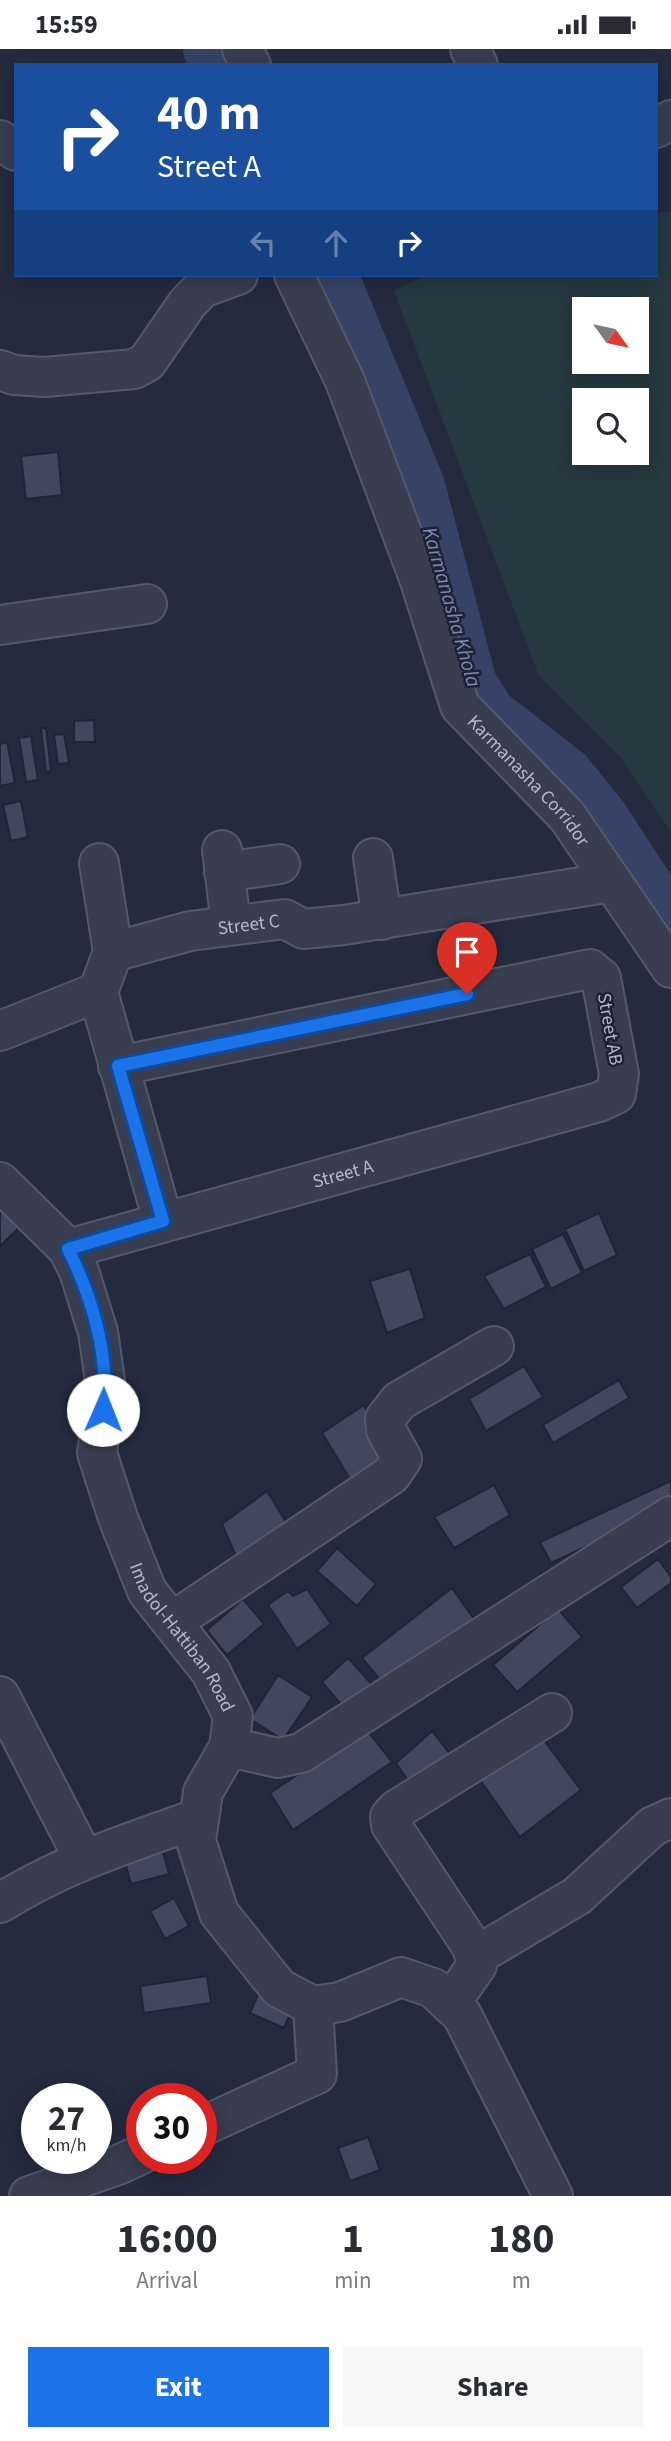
<!DOCTYPE html>
<html lang="en">
<head>
<meta charset="utf-8">
<style>
  :root { --surface:#fff; --page:#f7f7f7; --text:#2b2b33; --muted:#7c7c81; --accent:#1a73e8 }
  body { margin:0; font-family:"Source Sans 3",sans-serif; background:var(--page); color:var(--text); height:100vh; display:flex; flex-direction:column; font-size:26px; white-space:nowrap }
  * { box-sizing:border-box; margin:0 }
  p { font-size:23px; color:var(--muted) }
  .icon { flex:none; width:38px; height:38px; fill:none; stroke:currentColor; stroke-width:2; stroke-linecap:round; stroke-linejoin:round }
  .map { position:relative; height:2147px; overflow:hidden }
  .details { display:flex; flex-direction:column; background:var(--surface); flex:1 }
  .details>* { flex:none }
  .hud { position:absolute; left:14px; top:14px; width:644px; height:214px; border-radius:0px; box-shadow:0 4px 18px #0003; background:#1a4fa0; color:#fff; overflow:hidden }
  .needle { width:46px; rotate:123deg }
  .controls { position:absolute; left:572px; top:248px; display:grid; gap:14px }
  .controls a { display:grid; place-items:center; width:77px; height:77px; border-radius:0px; background:var(--surface); box-shadow:0 4px 18px #0003; font-size:35px }
  .speed { position:absolute; left:21px; top:2034px; display:flex; gap:14px; font-size:35px; font-weight:700; text-align:center }
  .speed>* { display:grid; place-content:center; width:91px; height:91px; border-radius:50%; background:var(--surface); box-shadow:0 4px 18px #0003; line-height:1 }
  .speed small { font-size:18px; font-weight:400 }
  .speed .limit { border:10px solid #d22; background:#fff; color:#111 }
  .pin { position:absolute; display:grid; place-items:center; width:60px; height:60px; color:#fff; margin:-72px -30px; border-radius:50% 50% 50% 0; rotate:-45deg; box-shadow:0 0 7px #0007 }
  .pin .icon { rotate:45deg }
  .me { position:absolute; width:77px; margin:-38px; rotate:1deg; stroke-linejoin:round; filter:drop-shadow(0 0 5px #0008) }
  .turn { display:flex; align-items:center; gap:24px; height:147px; padding:0 28px; font-size:32px }
  .turn .icon { width:91px; height:91px; stroke-width:2.5 }
  .turn b { display:block; font-size:49px; line-height:60px }
  .lanes { display:flex; align-items:center; height:66px; padding:0 28px; background:#0003; justify-content:center; gap:35px; direction:ltr }
  .lanes .off { opacity:.35 }
  .eta { display:flex; justify-content:space-evenly; align-items:center; height:119px; text-align:center }
  .eta b { font-size:42px; font-weight:700; line-height:49px }
  .action { display:flex; gap:14px; margin-top:auto; padding:14px 28px }
  .action a { flex:1; height:80px; border-radius:0px; background:var(--accent); color:#fff; font-size:28px; font-weight:700; line-height:80px; text-align:center }
  .action a+a { background:var(--page); color:var(--text) }
  .status { display:flex; justify-content:space-between; align-items:center; height:49px; padding:0 35px; background:var(--surface); direction:ltr }
  .status svg { height:19px; fill:currentColor }
  .map>svg:first-child { display:block }
  .green { fill:#263940; fill-rule:evenodd }
  .lines { fill:none; stroke-linecap:round; stroke-linejoin:round }
  .river { stroke:#374366; stroke-width:54 }
  .building { fill:#40475f; stroke:#1f2536; stroke-width:2 }
  .minor-casing { stroke:#53596a; stroke-width:42 }
  .minor { stroke:#383e4f; stroke-width:38 }
  .route-casing { stroke:#114b97; stroke-width:18 }
  .route { stroke:#1a73e8; stroke-width:12 }
  .labels { text-anchor:middle; stroke-width:5; stroke-linejoin:round; paint-order:stroke }
  .street-label { font-size:19px; fill:#b4b9ca; stroke:#1d2334 }
  .water-label { font-size:21px; font-style:italic; fill:#7b8ab2; stroke:#1d2334 }
</style>
</head>
<body>
<div class="status"><b>15:59</b><svg viewBox="0 0 49 12"><path d="M0 12V9h3v3zM5 12V6h3v6zM10 12V3h3v9zM15 12V0h3v12zM26 1h20v11H26zM47 4h2v5h-2z"/></svg></div>
<div class="map">
<svg width="671" height="2147" viewBox="0 0 671 2147">
  <rect width="100%" height="100%" fill="#242b3f"/>
  <path class="green" d="M671 163V783L620 708 539 627 394 242 428 226H656V164ZM584 261H637V313H584ZM584 352H637V404H584Z"/>
  <g class="lines">
    <path class="river" d="M210 0 219 16
      M331 226 418 437 470 635 489 665 566 725 601 768 671 876"/>
  </g>
  <path class="building" d="M58 403 62 446 26 450 21 407Z
    M94 671 95 693H74V672Z
    M41 679H46L51 722 46 723Z
    M64 685 69 714 58 715 54 686Z
    M31 687 38 731 26 733 19 689Z
    M7 693 15 734 0 737V695Z
    M21 752 28 788 11 792 3 756Z
    M0 1154 21 1177 0 1197Z
    M599 1164 617 1206 584 1222 565 1180Z
    M563 1185 582 1224 551 1240 532 1200Z
    M530 1205 546 1238 504 1260 484 1227Z
    M410 1220 425 1269 387 1284 370 1232Z
    M524 1317 543 1348 486 1382 469 1350Z
    M619 1331 629 1349 553 1394 543 1376Z
    M364 1356 389 1406 352 1433 322 1384Z
    M671 1432V1458L551 1514 540 1493Z
    M494 1436 510 1466 454 1499 434 1468Z
    M267 1442 291 1481 239 1514 222 1475Z
    M337 1499 376 1535 357 1557 317 1522Z
    M658 1510 671 1528V1534L637 1559 621 1538Z
    M452 1539 479 1577 390 1643 362 1609Z
    M307 1540 331 1575 297 1600 268 1556 288 1542 293 1547Z
    M243 1550 264 1575 227 1606 207 1581Z
    M558 1560 582 1588 517 1643 493 1616Z
    M348 1609 376 1640 349 1665 322 1633Z
    M278 1626 312 1648 283 1691 250 1670Z
    M366 1680 392 1713 293 1781 270 1744Z
    M432 1682 457 1714 418 1746 396 1714Z
    M543 1690 581 1741 520 1788 480 1731Z
    M160 1792 169 1825 131 1835 122 1802Z
    M174 1849 189 1877 165 1890 150 1862Z
    M207 1927 211 1954 144 1964 140 1937Z
    M260 1941 294 1956 284 1979 250 1964Z
    M368 2088 380 2121 350 2132 338 2099Z"/>
  <g class="lines">
    <defs>
      <g id="minor">
        <path d="M242 0 251 16"/>
        <path d="M470 0 478 16"/>
        <path d="M656 79 671 71"/>
        <path d="M0 91 16 102"/>
        <path id="s1" d="M294 226 345 332 420 532 460 657 567 767 671 919"/>
        <path d="M0 321 14 326 45 328 134 320 147 313 187 255 202 239 238 226"/>
        <path d="M0 576 147 555"/>
        <path d="M222 801 231 876"/>
        <path d="M373 809 382 871"/>
        <path d="M99 814 113 903"/>
        <path d="M224 823 280 815"/>
        <path d="M98 943 163 1172"/>
        <path id="s2" d="M0 982 98 943 113 903 190 882 285 870 303 880 344 876 612 833"/>
        <path id="s3" d="M0 1133 68 1200 79 1222 98 1283 106 1339 97 1404 118 1469 147 1542 211 1623 233 1667 229 1698 203 1743 196 1792 219 1864 279 1939 313 1957 340 1953 401 1928 433 1939 462 1966 553 2147"/>
        <path id="s4" d="M68 1200 599 1053 616 1045 619 1025 601 929 590 920 118 1017"/>
        <path d="M172 1573 391 1426 402 1410 386 1381 385 1370 399 1352 494 1297"/>
        <path d="M0 1647 84 1810"/>
        <path d="M229 1698 278 1709 301 1704 671 1467"/>
        <path d="M0 1854C65 1814 128 1794 199 1769"/>
        <path d="M476 1907 577 1847 653 1777 671 1769"/>
        <path d="M450 1955 477 1916 472 1898 391 1776 390 1768 396 1761 552 1664"/>
        <path d="M201 2078 317 2025 313 1957"/>
        <path d="M29 2147 118 2116 142 2105"/>
      </g>
    </defs>
    <use href="#minor" class="minor-casing"/>
    <use href="#minor" class="minor"/>
  </g>
  <g class="lines">
    <defs>
      <path id="route" d="M103 1361C110 1307 92 1248 68 1200L163 1172 118 1017 467 945"/>
    </defs>
    <use href="#route" class="route-casing"/>
    <use href="#route" class="route"/>
  </g>
  <g class="labels">
    <g class="street-label">
      <text dy="7" stroke="none"><textPath href="#s1" startOffset="564">Karmanasha Corridor</textPath></text>
      <text dy="7" stroke="none"><textPath href="#s2" startOffset="287">Street C</textPath></text>
      <text transform="translate(611 980) rotate(80)" y="7">Street AB</text>
      <text dy="7" stroke="none"><textPath href="#s4" startOffset="285">Street A</textPath></text>
      <text dy="7" stroke="none"><textPath href="#s3" startOffset="511">Imadol-Hattiban Road</textPath></text>
    </g>
    <g class="water-label">
      <text transform="translate(452 558) rotate(74)" y="7">Karmanasha Khola</text>
    </g>
  </g>
</svg>
<div class="controls">
<a><svg class="needle" viewBox="-14 -14 28 28"><path d="M0-13l5 13h-10z" fill="#e53935"/><path d="M0 13l5-13h-10z" fill="#7c7c81"/></svg></a>
<a><svg class="icon" aria-label="search" viewBox="0 0 24 24"><circle cx="10" cy="10" r="6"/><path d="M15 15l6 6"/></svg></a>
</div>
<div class="speed"><div>27<small>km/h</small></div><div class="limit">30</div></div>
<div class="pin" style="left:467px;top:945px;background:#d93025"><svg class="icon" aria-label="arrive" viewBox="0 0 24 24"><path d="M6 21V4h12l-3 4 3 4H6"/></svg></div>
<svg class="me" style="left:103px;top:1361px" viewBox="-20 -20 40 40"><circle r="19" fill="#fff"/><path d="M0-13L10 11 0 6-10 11z" fill="#1a73e8"/></svg>
<div class="hud">
<div class="turn"><svg class="icon" aria-label="right" viewBox="0 0 24 24"><path d="M7 20v-9h11M14 6l5 5-5 5"/></svg><div><b>40 m</b>Street A</div></div>
<div class="lanes"><svg class="icon off" aria-label="left" viewBox="0 0 24 24"><path d="M17 20v-9H6M10 6l-5 5 5 5"/></svg><svg class="icon off" aria-label="ahead" viewBox="0 0 24 24"><path d="M12 20V5M6 11l6-6 6 6"/></svg><svg class="icon" aria-label="right" viewBox="0 0 24 24"><path d="M7 20v-9h11M14 6l5 5-5 5"/></svg></div>
</div>
</div>
<section class="details">
<div class="eta">
<div><b>16:00</b><p>Arrival</p></div>
<div><b>1</b><p>min</p></div>
<div><b>180</b><p>m</p></div>
</div>
<div class="action"><a>Exit</a><a>Share</a></div>
</section>
</body>
</html>
